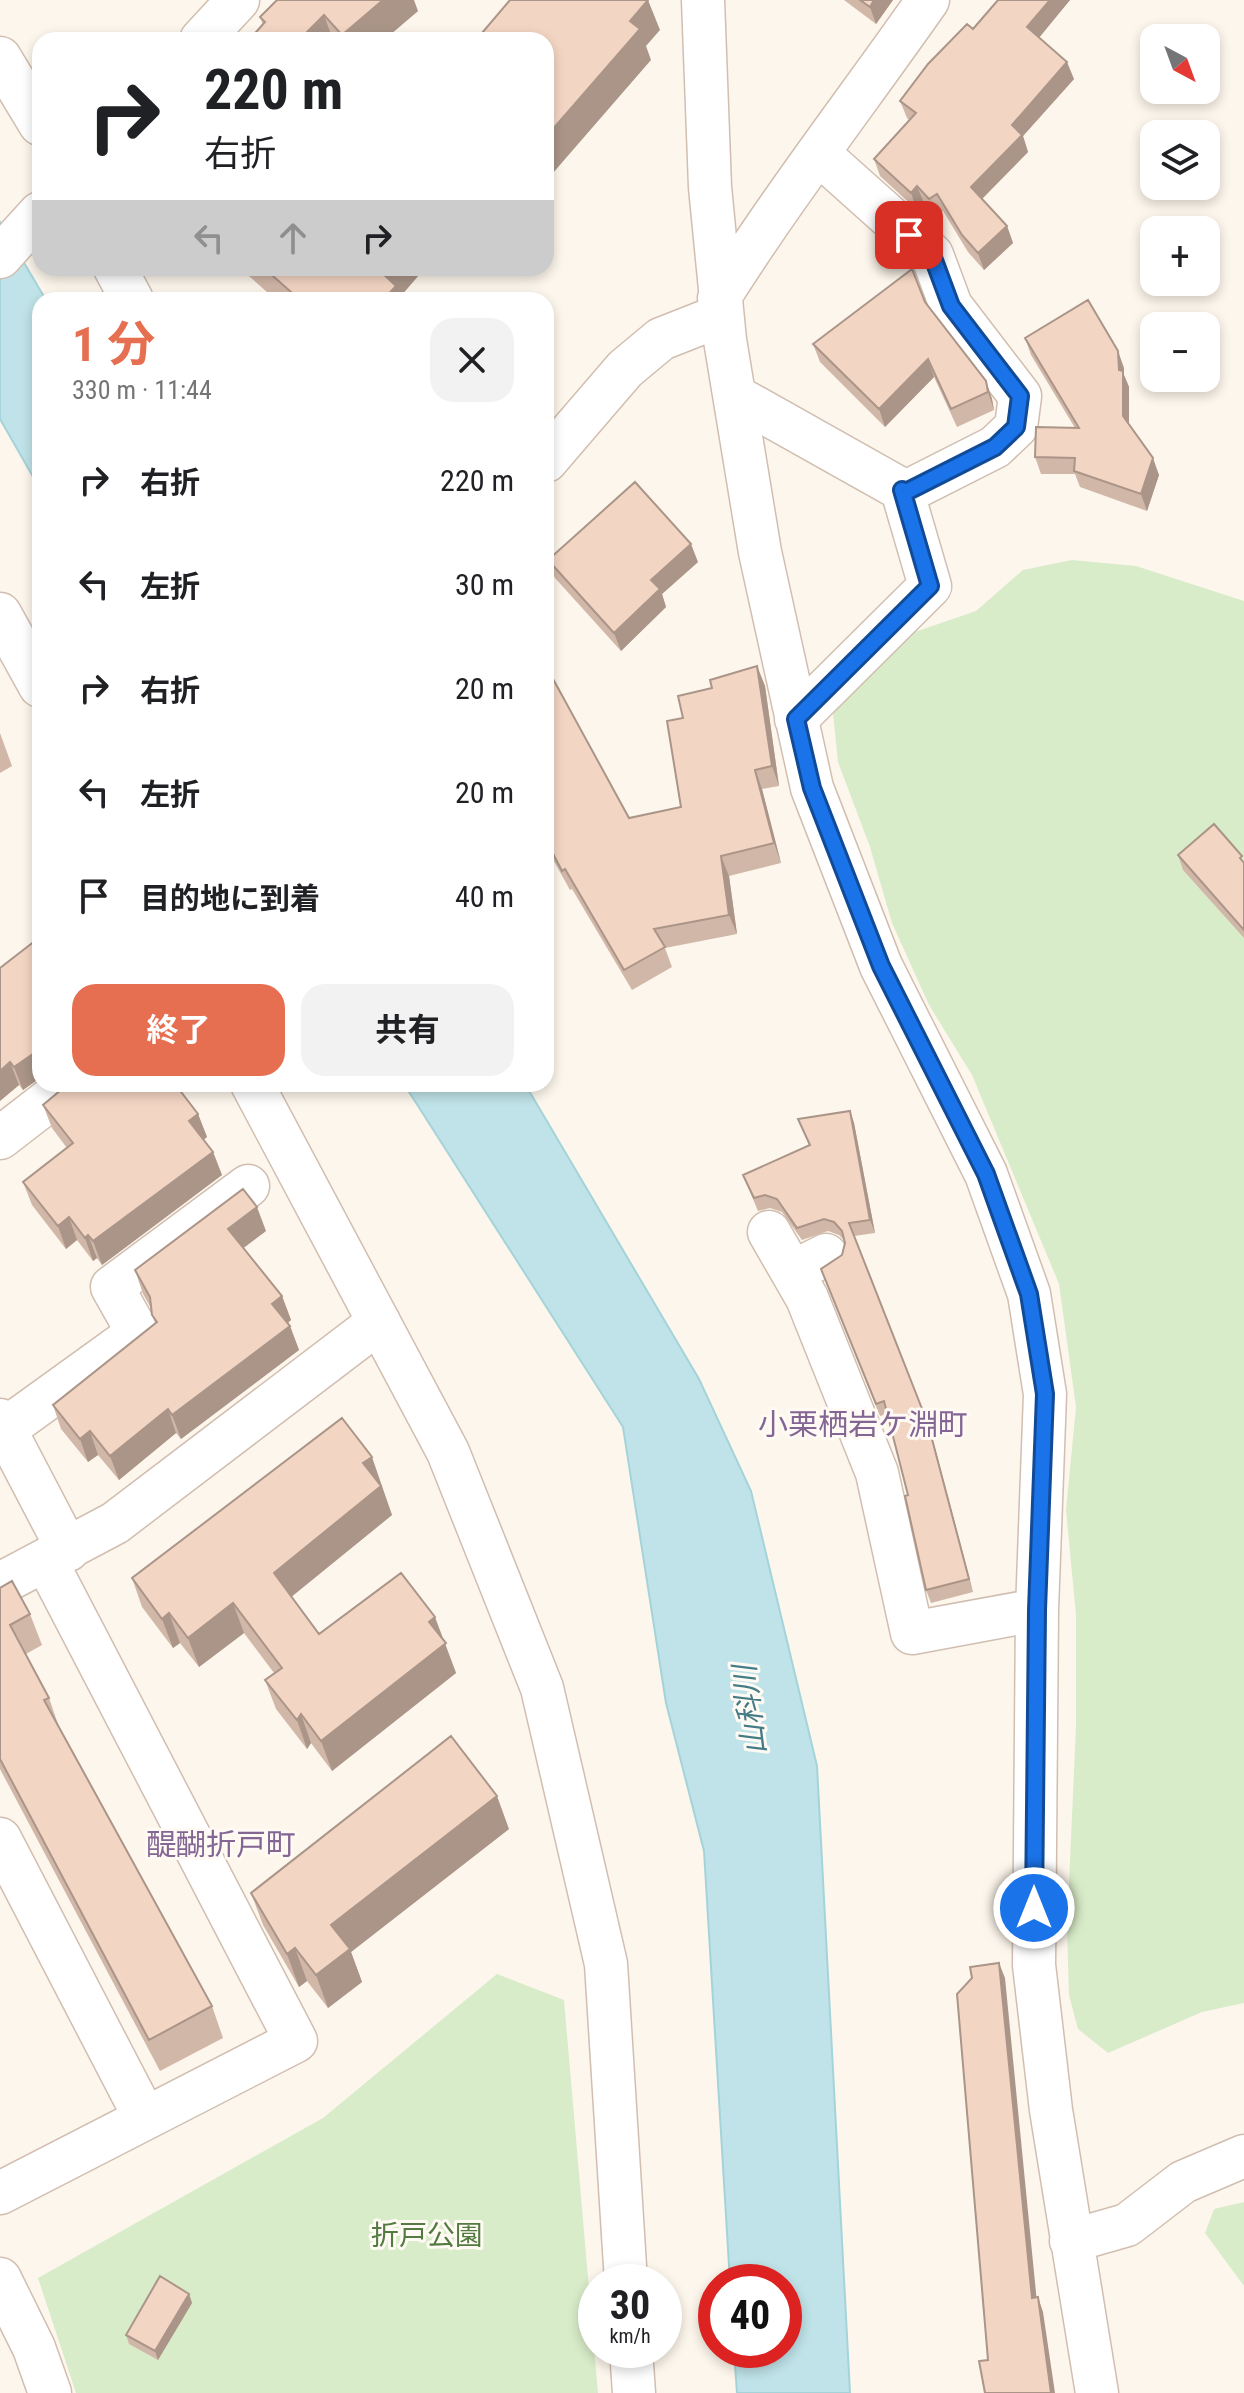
<!DOCTYPE html>
<html lang="ja">
<head>
<meta charset="utf-8">
<style>
  :root { --surface:#fff; --page:#f2f2f2; --text:#202124; --muted:#757577; --accent:#e76f51 }
  body { margin:0; font-family:"Roboto Condensed","Noto Sans JP",sans-serif; background:var(--page); color:var(--text); height:100vh; display:flex; flex-direction:column; font-size:30px; white-space:nowrap }
  * { box-sizing:border-box; margin:0 }
  p { font-size:26px; color:var(--muted) }
  .icon { flex:none; width:44px; height:44px; fill:none; stroke:currentColor; stroke-width:2; stroke-linecap:round; stroke-linejoin:round }
  .map { position:relative; flex:1; overflow:hidden }
  .side { position:absolute; left:32px; top:292px; width:522px; height:800px; display:flex; flex-direction:column; background:var(--surface); border-radius:24px; box-shadow:0 4px 12px #0003 }
  .side>* { flex:none }
  .guide { position:absolute; left:32px; top:32px; width:522px; height:244px; border-radius:24px; box-shadow:0 4px 12px #0003; background:#fff; color:var(--text); overflow:hidden }
  .needle { width:52px; rotate:139deg }
  .tools { position:absolute; left:1140px; top:24px; display:grid; gap:16px }
  .tools a { display:grid; place-items:center; width:80px; height:80px; border-radius:16px; background:var(--surface); box-shadow:0 4px 12px #0003; font-size:40px }
  .speed { position:absolute; left:578px; top:2264px; display:flex; gap:16px; font-size:40px; font-weight:700; text-align:center }
  .speed>* { display:grid; place-content:center; width:104px; height:104px; border-radius:50%; background:var(--surface); box-shadow:0 4px 12px #0003; line-height:1 }
  .speed small { font-size:20px; font-weight:400 }
  .speed .limit { border:12px solid #d22; background:#fff; color:#111 }
  .pin { position:absolute; display:grid; place-items:center; width:68px; height:68px; color:#fff; margin:-34px; border-radius:16px; box-shadow:0 4px 12px #0006 }
  .me { position:absolute; width:88px; margin:-44px; rotate:0deg; stroke-linejoin:round; filter:drop-shadow(0 0 6px #0008) }
  .turn { display:flex; align-items:center; gap:28px; height:168px; padding:0 40px; font-size:36px }
  .turn .icon { width:104px; height:104px; stroke-width:2.5 }
  .turn b { display:block; font-size:56px; line-height:68px }
  .lanes { display:flex; align-items:center; height:76px; padding:0 40px; background:#0003; justify-content:center; gap:40px; direction:ltr }
  .lanes .off { opacity:.35 }
  .round { display:grid; place-items:center; flex:none; width:84px; height:84px; border-radius:24px; background:var(--page) }
  .summary { display:flex; align-items:center; justify-content:space-between; height:136px; padding:0 40px }
  h1 { font-size:48px; font-weight:700; line-height:60px; color:var(--accent) }
  .cta { display:flex; gap:16px; margin-top:auto; padding:16px 40px }
  .cta a { flex:1; height:92px; border-radius:24px; background:var(--accent); color:#fff; font-size:32px; font-weight:700; line-height:92px; text-align:center }
  .cta a+a { background:var(--page); color:var(--text) }
  ul { padding:0; list-style:none }
  li { display:flex; align-items:center; gap:24px; height:104px; padding:0 40px }
  li div { flex:1 }
  li b { display:block; font-size:30px }
  li em { font-style:normal }
  .map>svg:first-child { display:block }
  .green { fill:#d8ecc9 }
  .water { fill:#bfe3e8; stroke:#a5d3da; stroke-width:2 }
  .lines { fill:none; stroke-linecap:round; stroke-linejoin:round }
  .minor-casing { stroke:#d1beb0; stroke-width:45 }
  .minor { stroke:#fff; stroke-width:42 }
  .wall { fill:#d1b7a8 }
  .shaded-wall { fill:#aa9588 }
  .building { fill:#f3d5c3; stroke:#aa9588; stroke-width:2 }
  .route-casing { stroke:#114b97; stroke-width:20 }
  .route { stroke:#1a73e8; stroke-width:14 }
  .labels { text-anchor:middle; stroke-width:6; stroke-linejoin:round; paint-order:stroke }
  .park-label { font-size:28px; fill:#537a41; stroke:#fffaf3 }
  .neighbourhood-label { font-size:30px; fill:#846695; stroke:#fffaf3 }
  .water-label { font-size:30px; font-style:italic; fill:#437c86; stroke:#fffaf3 }
</style>
</head>
<body>
<div class="map">
<svg width="1244" height="2393" viewBox="0 0 1244 2393">
  <rect width="100%" height="100%" fill="#fdf6ec"/>
  <path class="green" d="M1072 560 1136 566 1244 601V2003L1202 2012 1108 2053 1078 2029 1069 1995 1067 1928 1076 1726V1615L1066 1510 1076 1407 1059 1284 972 1075 929 1005 892 923 870 847 838 762 833 714 909 634 976 611 1023 570Z
    M497 1974 564 2000 598 2393H76L38 2278 323 2118Z
    M1244 2202V2286L1205 2233 1214 2209Z"/>
  <path class="water" d="M0 222 46 300H40V489L0 419Z
    M404 1084H525L699 1379 751 1491 817 1766 850 2393H737L734 2350H784V2282H730L704 1851 666 1703 623 1427Z"/>
  <g class="lines">
    <defs>
      <path id="minor" d="M703 0 710 187 725 340 760 552 812 788 881 966 986 1174 1029 1294 1045 1394 1037 1610 1034 1965 1051 2110 1097 2393
        M201 40 238 0
        M0 58 40 124
        M0 257 40 213
        M115 268 132 300
        M719 298C784 195 858 100 928 0
        M735 396 906 492 995 447 1016 427 1020 396 951 306 932 255 819 154
        M546 461 625 369 661 339 722 315
        M0 614 40 686
        M796 719 930 586 902 490
        M252 1084 448 1452 542 1688 606 1964 626 2282
        M0 1138 70 1084
        M769 1232 807 1298 877 1473 912 1633 1037 1610
        M792 1272 826 1255
        M0 1420 68 1550
        M5 1429 138 1333 112 1287 248 1186
        M0 1584 115 1523 379 1322
        M0 1839 145 2118
        M0 2193 296 2041 46 1561
        M1071 2241 1127 2225 1183 2182 1244 2156
        M0 2279 34 2348 50 2393
        M631 2350 634 2393"/>
    </defs>
    <use href="#minor" class="minor-casing"/>
    <use href="#minor" class="minor"/>
  </g>
  <path class="wall" d="M844 0H893L876 24Z
    M998 0H1070L1039 37 1074 79 1023 136 1028 152 982 199 1007 226 1013 243 984 270 968 252 943 211 935 215 924 203 917 210 880 176 874 159 909 120 907 118 900 101 973 29Z
    M418 11 384 40H249L263 25 260 17Z
    M240 268H425L400 297 401 300H276Z
    M925 302 986 381 992 399 994 410 957 427 934 377 885 427 820 362 813 344Z
    M1025 338 1124 368V375L1129 387V425L1159 475 1147 511 1080 487 1075 474H1041L1035 457 1075 428 1031 355Z
    M548 560 698 562 662 594 666 607 621 651 555 578Z
    M757 666 765 686 779 786 762 789 781 863 729 876 737 934 665 948 672 967 632 990 572 889 570 890 546 847V680L629 818 681 807 712 688Z
    M0 733 12 766 0 773Z
    M1178 855 1244 861V938L1183 870Z
    M40 937V1078L23 1090 19 1085 0 1101Z
    M43 1105 198 1114 207 1137 204 1139 213 1152 222 1175 102 1265 97 1258 93 1261 77 1240 66 1249 32 1205 23 1182 67 1148 52 1128Z
    M850 1111 854 1123 875 1233 854 1236 932 1437 973 1592 931 1603 926 1590 908 1495 887 1414 880 1416 826 1282 842 1255 845 1241 839 1235 828 1231 802 1240 782 1212 770 1208 758 1211 743 1175 809 1145 798 1119Z
    M266 1231 243 1248 282 1296 291 1320 288 1323 290 1326 299 1350 181 1439 176 1433 119 1480 98 1455 88 1462 61 1429 53 1405 155 1323 152 1315 151 1308 143 1294 135 1270Z
    M383 1486 381 1487 392 1515 291 1597 319 1634 444 1641 456 1673 332 1771 311 1743 307 1749 276 1709 265 1680 274 1673 244 1633 199 1667 180 1643 173 1648 142 1607 132 1578Z
    M0 1588 30 1614 42 1645 26 1654 49 1698 59 1727 212 2006 223 2038 160 2071 0 1769Z
    M509 1829 351 1952 362 1982 328 2008 307 1981 299 1987 263 1925 251 1893Z
    M189 2294 192 2303 158 2360 129 2344 126 2335Z"/>
  <path class="shaded-wall" d="M383 0H414L418 11 384 40H344L342 35Z
    M648 0 660 30 646 46 651 60 546 181V137L630 21Z
    M874 0H893L876 24 870 7Z
    M1050 0H1070L1034 44 1027 27Z
    M324 15 333 40H299Z
    M1067 62 1074 79 1023 136 1028 152 977 204 971 187 1012 125Z
    M917 186 924 203 917 210 911 193Z
    M1007 226 1013 243 984 270 978 253Z
    M386 268H425L400 297 401 300H383L382 273Z
    M1118 351 1124 368V375L1129 387V432L1123 416 1119 370Z
    M928 359 934 377 885 427 879 409Z
    M986 381 992 399 994 410 988 392Z
    M1153 458 1159 475 1147 511 1141 494Z
    M691 544 698 562 662 594 666 607 621 651 614 633 651 580Z
    M757 666 765 686 779 786 772 766Z
    M755 770 762 789 781 863 774 843Z
    M721 856 729 876 737 934 729 915Z
    M40 1049V1078L23 1090 14 1067Z
    M10 1062 19 1085 0 1101V1071Z
    M850 1111 854 1123 875 1233 870 1220Z
    M198 1114 207 1137 198 1144 189 1121Z
    M213 1152 222 1175 102 1265 93 1241Z
    M257 1207 266 1231 237 1253 228 1229Z
    M69 1217 77 1240 66 1249 58 1226Z
    M88 1235 97 1258 93 1261 85 1238Z
    M282 1296 291 1320 281 1328 272 1304Z
    M290 1326 299 1350 181 1439 172 1415Z
    M168 1409 176 1433 119 1480 110 1456Z
    M928 1424 932 1437 973 1592 969 1579Z
    M90 1431 98 1455 88 1462 80 1439Z
    M372 1457 392 1515 285 1602 274 1573 363 1463Z
    M233 1603 244 1633 199 1667 188 1638Z
    M169 1613 180 1643 173 1648 162 1619Z
    M435 1617 456 1673 332 1771 321 1741 429 1622Z
    M301 1714 311 1743 307 1749 297 1720Z
    M497 1796 509 1829 351 1952 362 1982 328 2008 316 1975 331 1925Z
    M295 1948 307 1981 299 1987 287 1954Z
    M999 1963 1005 1978 1038 2313 1032 2298Z
    M189 2294 192 2303 158 2360 155 2351Z
    M1038 2297 1043 2312 1055 2393H1051Z"/>
  <path class="building" d="M277 0H383L342 35 324 15 299 40H249L265 22 260 17Z
    M510 0H648L630 21 640 29 546 137V40H476Z
    M860 0H874L870 7Z
    M998 0H1050L1027 27 1067 62 1012 125 1022 135 971 187 1007 226 978 253 962 235 937 194 929 199 917 186 911 193 874 159 916 113 900 101 928 64 967 24 973 29Z
    M264 268H386L382 273 396 286 383 300H300Z
    M912 269 925 302 986 381 988 392 951 409 928 359 879 409 813 344Z
    M1088 300 1118 351 1119 370 1123 371V416L1153 458 1141 494 1074 471 1075 458 1035 457 1036 427 1079 428 1025 338Z
    M635 482 691 544 651 580 660 589 614 633 548 560Z
    M757 666 772 766 755 770 774 843 721 856 729 915 654 929 665 947 624 970 565 869 562 871 546 840V680L552 677 629 818 681 807 667 721 683 718 678 696 712 688 710 680Z
    M1214 824 1242 856 1240 858 1244 863V930L1178 855Z
    M40 937V1049L14 1067 10 1062 0 1071V968Z
    M68 1084H175L198 1114 189 1121 213 1152 93 1241 88 1235 85 1238 69 1217 58 1226 23 1182 73 1143 43 1105Z
    M850 1111 870 1220 849 1223 928 1424 969 1579 926 1590 905 1496 908 1495 884 1401 876 1404 821 1269 842 1255 845 1243 842 1231 834 1222 824 1219 797 1228 777 1199 765 1195 754 1198 743 1175 810 1145 798 1119Z
    M243 1189 257 1207 228 1229 282 1296 272 1304 290 1326 172 1415 168 1409 110 1456 90 1431 80 1439 53 1405 157 1322 152 1315 150 1297 135 1270Z
    M342 1418 372 1457 363 1463 381 1486 274 1573 319 1634 401 1573 435 1617 429 1622 446 1643 321 1741 301 1714 297 1720 265 1680 282 1668 233 1603 188 1638 169 1613 162 1619 132 1578Z
    M12 1581 30 1614 10 1625 49 1698 44 1700 212 2006 149 2040 0 1759V1588Z
    M451 1736 497 1796 331 1925 350 1949 316 1975 295 1948 287 1954 251 1893Z
    M999 1963 1032 2298 1038 2297 1051 2393H985L979 2361 988 2360 957 1994 972 1978 970 1967Z
    M160 2276 189 2294 155 2351 126 2335Z"/>
  <g class="lines">
    <defs>
      <path id="route" d="M909 235 932 255 951 306 1020 396 1016 427 995 447 906 492 902 490 930 586 796 719 812 788 881 966 986 1174 1029 1294 1045 1394 1037 1610 1034 1908"/>
    </defs>
    <use href="#route" class="route-casing"/>
    <use href="#route" class="route"/>
  </g>
  <g class="labels">
    <g class="park-label">
      <text x="427" y="2245">折戸公園</text>
    </g>
    <g class="neighbourhood-label">
      <text x="863" y="1435">小栗栖岩ケ淵町</text>
      <text x="221" y="1855">醍醐折戸町</text>
    </g>
    <g class="water-label">
      <text transform="translate(750 1710) rotate(-97)" y="10">山科川</text>
    </g>
  </g>
</svg>
<div class="tools">
<a><svg class="needle" viewBox="-14 -14 28 28"><path d="M0-13l5 13h-10z" fill="#e53935"/><path d="M0 13l5-13h-10z" fill="#757577"/></svg></a>
<a><svg class="icon" aria-label="layers" viewBox="0 0 24 24"><path d="M12 4l9 5-9 5-9-5zM3 14l9 5 9-5"/></svg></a>
<a>+</a>
<a>−</a>
</div>
<div class="speed"><div>30<small>km/h</small></div><div class="limit">40</div></div>
<div class="pin" style="left:909px;top:235px;background:#d93025"><svg class="icon" aria-label="arrive" viewBox="0 0 24 24"><path d="M6 21V4h12l-3 4 3 4H6"/></svg></div>
<svg class="me" style="left:1034px;top:1908px" viewBox="-20 -20 40 40"><circle r="17" fill="#1a73e8" stroke="#fff" stroke-width="3"/><path d="M0-11L8 9 0 5-8 9z" fill="#fff"/></svg>
<div class="guide">
<div class="turn"><svg class="icon" aria-label="right" viewBox="0 0 24 24"><path d="M7 20v-9h11M14 6l5 5-5 5"/></svg><div><b>220 m</b>右折</div></div>
<div class="lanes"><svg class="icon off" aria-label="left" viewBox="0 0 24 24"><path d="M17 20v-9H6M10 6l-5 5 5 5"/></svg><svg class="icon off" aria-label="ahead" viewBox="0 0 24 24"><path d="M12 20V5M6 11l6-6 6 6"/></svg><svg class="icon" aria-label="right" viewBox="0 0 24 24"><path d="M7 20v-9h11M14 6l5 5-5 5"/></svg></div>
</div>
<section class="side">
<div class="summary"><div><h1>1 分</h1><p>330 m · 11:44</p></div><a class="round"><svg class="icon" aria-label="close" viewBox="0 0 24 24"><path d="M6 6l12 12M18 6L6 18"/></svg></a></div>
<ul>
<li><svg class="icon" aria-label="right" viewBox="0 0 24 24"><path d="M7 20v-9h11M14 6l5 5-5 5"/></svg><div><b>右折</b></div><em>220 m</em></li>
<li><svg class="icon" aria-label="left" viewBox="0 0 24 24"><path d="M17 20v-9H6M10 6l-5 5 5 5"/></svg><div><b>左折</b></div><em>30 m</em></li>
<li><svg class="icon" aria-label="right" viewBox="0 0 24 24"><path d="M7 20v-9h11M14 6l5 5-5 5"/></svg><div><b>右折</b></div><em>20 m</em></li>
<li><svg class="icon" aria-label="left" viewBox="0 0 24 24"><path d="M17 20v-9H6M10 6l-5 5 5 5"/></svg><div><b>左折</b></div><em>20 m</em></li>
<li><svg class="icon" aria-label="arrive" viewBox="0 0 24 24"><path d="M6 21V4h12l-3 4 3 4H6"/></svg><div><b>目的地に到着</b></div><em>40 m</em></li>
</ul>
<div class="cta"><a>終了</a><a>共有</a></div>
</section>
</div>
</body>
</html>
